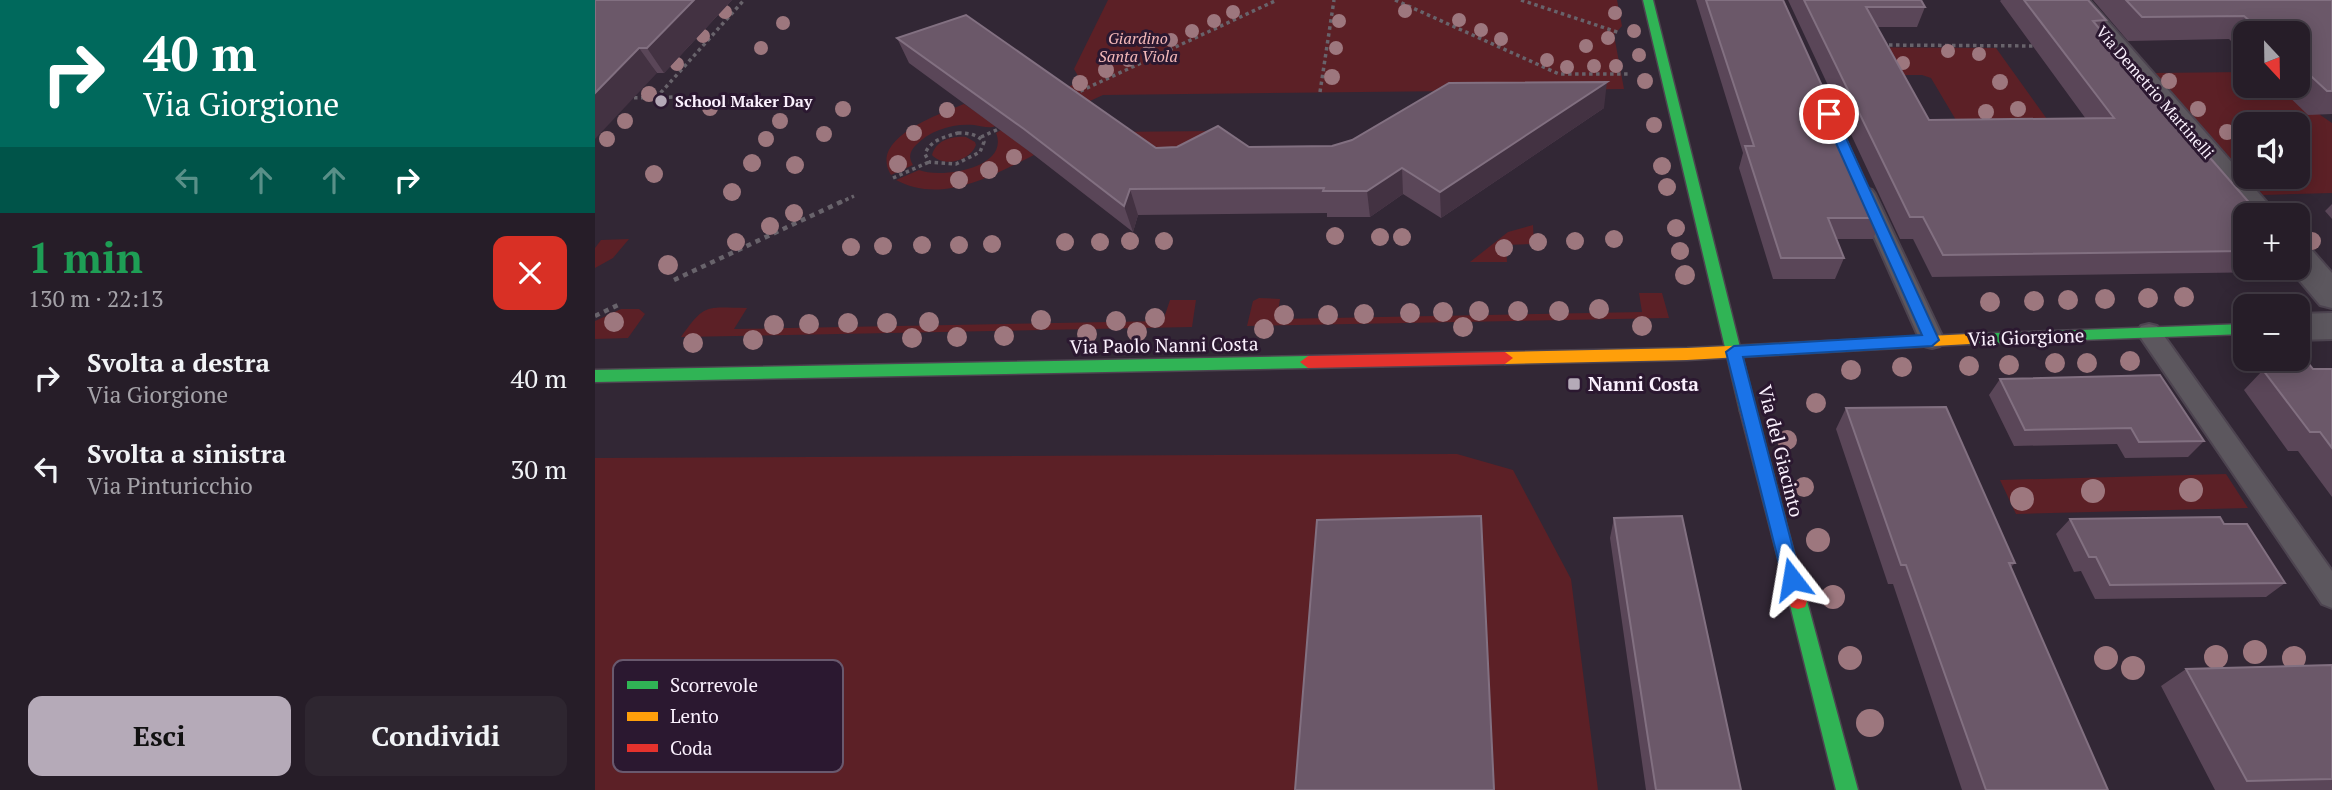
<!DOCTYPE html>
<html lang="it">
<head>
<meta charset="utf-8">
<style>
  :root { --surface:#261d28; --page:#2e2630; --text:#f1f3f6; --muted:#a4a2a8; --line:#423b45; --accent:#b5aab8 }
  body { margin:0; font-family:"PT Serif",serif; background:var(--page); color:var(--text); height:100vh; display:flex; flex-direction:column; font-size:26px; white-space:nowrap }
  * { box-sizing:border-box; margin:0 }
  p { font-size:23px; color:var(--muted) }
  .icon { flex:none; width:38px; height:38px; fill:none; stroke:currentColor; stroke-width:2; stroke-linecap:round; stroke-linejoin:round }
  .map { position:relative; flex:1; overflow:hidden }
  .details { display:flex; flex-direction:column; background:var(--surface); width:595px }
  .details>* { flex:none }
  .top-card { background:#00695c; color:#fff; overflow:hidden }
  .needle { width:46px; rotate:158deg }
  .buttons { position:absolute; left:1638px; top:21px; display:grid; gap:14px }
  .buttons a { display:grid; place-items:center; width:77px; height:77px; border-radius:14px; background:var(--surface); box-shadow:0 4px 18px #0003,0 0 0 2px var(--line); font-size:35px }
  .pin { position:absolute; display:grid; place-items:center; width:60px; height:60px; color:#fff; margin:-30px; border:4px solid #fff; border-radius:50%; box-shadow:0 2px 7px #0007 }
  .me { position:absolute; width:77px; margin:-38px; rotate:346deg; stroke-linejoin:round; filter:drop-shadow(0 0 5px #0008) }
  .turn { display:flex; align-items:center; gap:24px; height:147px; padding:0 28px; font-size:32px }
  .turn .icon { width:91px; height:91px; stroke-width:2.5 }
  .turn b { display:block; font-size:49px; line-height:60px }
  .lanes { display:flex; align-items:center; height:66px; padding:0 28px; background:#0003; justify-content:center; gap:35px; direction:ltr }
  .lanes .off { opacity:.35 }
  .round { display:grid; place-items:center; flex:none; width:74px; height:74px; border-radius:14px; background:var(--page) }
  .overview { display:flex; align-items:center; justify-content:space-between; height:119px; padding:0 28px }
  h1 { font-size:42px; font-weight:700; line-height:52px; color:#1e9e55 }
  .action { display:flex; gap:14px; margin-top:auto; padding:14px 28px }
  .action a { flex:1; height:80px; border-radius:14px; background:var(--accent); color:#111; font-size:28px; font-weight:700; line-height:80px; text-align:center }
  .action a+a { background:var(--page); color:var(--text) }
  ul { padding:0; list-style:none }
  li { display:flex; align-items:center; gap:21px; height:91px; padding:0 28px }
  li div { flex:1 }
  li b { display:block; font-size:26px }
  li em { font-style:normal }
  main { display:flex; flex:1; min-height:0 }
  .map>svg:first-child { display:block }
  .green { fill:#5c2026 }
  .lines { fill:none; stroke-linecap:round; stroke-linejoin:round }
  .lane-casing { stroke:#4d4450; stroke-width:4 }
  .street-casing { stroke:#4d4450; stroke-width:4 }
  .fast-casing { stroke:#4d4450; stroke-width:3 }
  .slow-casing { stroke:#4d4450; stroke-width:3 }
  .jam-casing { stroke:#4d4450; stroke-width:3 }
  .path-far1 { stroke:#68636b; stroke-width:3.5; stroke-dasharray:3.5 3.5; stroke-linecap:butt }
  .path { stroke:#68636b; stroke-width:4.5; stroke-dasharray:5 5; stroke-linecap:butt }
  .lane { fill:#5c575e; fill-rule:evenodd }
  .street { fill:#5c575e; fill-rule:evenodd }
  .fast { fill:#30b455; fill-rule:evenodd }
  .slow { fill:#ff9f0a; fill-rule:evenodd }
  .jam { fill:#e5322d; fill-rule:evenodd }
  .tree { fill:#9d777e }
  .wall { fill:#5a4658 }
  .shaded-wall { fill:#433242 }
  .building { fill:#6b5869; stroke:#827081; stroke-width:2 }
  .route { fill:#1a73e8; stroke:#114b97; stroke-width:2 }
  .poi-dot { fill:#b5aab8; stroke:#2b1830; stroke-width:2.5 }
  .labels { text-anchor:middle; stroke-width:6; stroke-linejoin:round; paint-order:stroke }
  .far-park-label { font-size:16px; font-style:italic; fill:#f4b9b9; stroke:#2b1830 }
  .far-street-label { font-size:16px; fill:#fbf1fe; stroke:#2b1830 }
  .far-poi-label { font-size:16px; font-weight:bold; fill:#fbf1fe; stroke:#2b1830; text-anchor:start }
  .street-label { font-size:19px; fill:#fbf1fe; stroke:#2b1830 }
  .poi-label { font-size:19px; font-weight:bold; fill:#fbf1fe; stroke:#2b1830; text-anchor:start }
  .key { fill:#2b1830; stroke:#69596e; stroke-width:2 }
  .key-label { font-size:19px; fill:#fbf1fe }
</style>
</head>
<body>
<main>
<section class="details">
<div class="top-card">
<div class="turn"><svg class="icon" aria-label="right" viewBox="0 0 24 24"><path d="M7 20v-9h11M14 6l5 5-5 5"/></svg><div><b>40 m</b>Via Giorgione</div></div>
<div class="lanes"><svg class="icon off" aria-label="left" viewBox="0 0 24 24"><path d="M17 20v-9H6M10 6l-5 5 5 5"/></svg><svg class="icon off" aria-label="ahead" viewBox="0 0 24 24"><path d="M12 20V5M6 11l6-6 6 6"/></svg><svg class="icon off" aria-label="ahead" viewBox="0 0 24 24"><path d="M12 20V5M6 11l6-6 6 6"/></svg><svg class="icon" aria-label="right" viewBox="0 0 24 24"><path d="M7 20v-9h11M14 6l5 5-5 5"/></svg></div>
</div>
<div class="overview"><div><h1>1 min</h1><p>130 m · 22:13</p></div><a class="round" style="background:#d93025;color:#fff"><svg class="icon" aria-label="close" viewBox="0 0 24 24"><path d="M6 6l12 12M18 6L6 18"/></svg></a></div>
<ul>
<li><svg class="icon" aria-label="right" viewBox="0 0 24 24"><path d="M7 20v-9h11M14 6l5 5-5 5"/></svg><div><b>Svolta a destra</b><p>Via Giorgione</p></div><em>40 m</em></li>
<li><svg class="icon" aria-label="left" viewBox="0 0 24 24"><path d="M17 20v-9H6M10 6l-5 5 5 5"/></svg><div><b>Svolta a sinistra</b><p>Via Pinturicchio</p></div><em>30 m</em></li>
</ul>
<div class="action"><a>Esci</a><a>Condividi</a></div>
</section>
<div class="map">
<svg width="1737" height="790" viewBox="0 0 1737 790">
  <rect width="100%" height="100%" fill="#322735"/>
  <path class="green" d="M513 0H1022L1027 26 1019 35 1029 89 508 95 416 137 439 155C398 175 347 205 301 180L324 170C346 179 415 168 401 133L406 130 401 126C394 129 387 126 379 125 359 123 335 130 321 145 315 151 313 157 318 165L296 175C273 138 345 114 369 104L396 122 486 81 479 69Z
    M1226 47 1401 48 1520 214 1371 137 1336 78 1327 75H1247Z
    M1650 72V86H1683L1737 123V193L1668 195 1652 177H1703V124H1650V175L1560 73Z
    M621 131 589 173 510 132Z
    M371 137 380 142 381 145C375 161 349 168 337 155 341 140 357 136 371 137Z
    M938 225 939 244 911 245 912 262H875L913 232Z
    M34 239 18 258 0 268V248L6 240Z
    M1044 293H1067L1074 318 652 326 658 301 664 298 685 299 682 319 1047 312Z
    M575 300H601L597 327 86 337C111 302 111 308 152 308L139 329 568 321Z
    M26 309H44L50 314 33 338 0 339V321Z
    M862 454 918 470 976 579 1003 790H0V458Z
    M1631 474 1653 508 1421 514 1405 480Z"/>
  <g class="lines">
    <defs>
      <path id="lane" d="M1270 188 1277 190 1280 194 1349 340 1345 346 1337 348 1329 346 1325 340 1260 194 1263 190Z
        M1554 324 1562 326 1737 571V608L1727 604 1546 338 1542 332 1546 326Z"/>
      <path id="street" d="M1468 0H1494L1683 215 1650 216Z
        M1703 245 1715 248 1737 273V308L1725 305 1694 268H1703Z
        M1737 313V339L1703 340V314Z"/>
      <path id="fast" d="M1048 0H1058L1161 411 1159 415H1147L1145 411Z
        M1650 324V334L1374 344 1367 339 1374 334Z
        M713 356 721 362 713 368 0 382V370Z
        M1203 593 1210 595 1212 601 1263 790H1241L1194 601 1196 595Z"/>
      <path id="slow" d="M1374 334 1381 339 1374 344 1092 360 910 364 902 358 910 352 1092 348Z"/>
      <path id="jam" d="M910 352 918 358 910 364 713 368 705 362 713 356Z
        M1153 405 1159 407 1161 411 1212 601 1210 607 1203 609 1196 607 1194 601 1145 411 1147 407Z"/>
    </defs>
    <use href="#lane" class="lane-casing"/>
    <use href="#street" class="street-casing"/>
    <use href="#fast" class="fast-casing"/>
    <use href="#slow" class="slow-casing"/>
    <use href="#jam" class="jam-casing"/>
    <path class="path-far1" d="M800 0 964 74H1034
      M926 0 1025 33
      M1287 45 1443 46
      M725 92 739 0
      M479 94 682 0
      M32 98 83 97
      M61 98 149 0
      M363 133C373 133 382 134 389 142L385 152 361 164 334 162 330 154C335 140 350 137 363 133Z
      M386 137 408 127
      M298 178 334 162
      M244 203 259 196"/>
    <path class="path" d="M79 280 248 201
      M0 316 23 305"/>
    <use href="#lane" class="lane"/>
    <use href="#street" class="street"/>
    <use href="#fast" class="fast"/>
    <use href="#slow" class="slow"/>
    <use href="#jam" class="jam"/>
  </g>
  <g class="tree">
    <circle cx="810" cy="11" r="7"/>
    <circle cx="130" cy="12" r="7"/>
    <circle cx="638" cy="12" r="7"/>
    <circle cx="1020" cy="13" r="7"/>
    <circle cx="864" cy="20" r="7"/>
    <circle cx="619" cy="21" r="7"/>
    <circle cx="744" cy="21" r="7"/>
    <circle cx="188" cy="23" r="7"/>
    <circle cx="886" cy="30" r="7"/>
    <circle cx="597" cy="31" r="7"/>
    <circle cx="1039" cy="31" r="7"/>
    <circle cx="108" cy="36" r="7"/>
    <circle cx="1013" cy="38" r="7"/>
    <circle cx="906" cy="39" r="7"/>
    <circle cx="576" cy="40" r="7"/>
    <circle cx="991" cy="46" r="7"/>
    <circle cx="166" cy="48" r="7"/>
    <circle cx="741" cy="48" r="7"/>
    <circle cx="554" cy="51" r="7"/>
    <circle cx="1353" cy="51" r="7"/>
    <circle cx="1384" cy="54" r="7"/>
    <circle cx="1044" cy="55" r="7"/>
    <circle cx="533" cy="60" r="7"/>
    <circle cx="952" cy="60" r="7"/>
    <circle cx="1308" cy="63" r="7"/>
    <circle cx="82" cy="64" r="7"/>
    <circle cx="999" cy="66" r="7"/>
    <circle cx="1021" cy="66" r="7"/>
    <circle cx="972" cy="67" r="7"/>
    <circle cx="511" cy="70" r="8"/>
    <circle cx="737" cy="77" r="8"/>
    <circle cx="1050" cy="81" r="8"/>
    <circle cx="1574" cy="81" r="8"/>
    <circle cx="1405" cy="82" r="8"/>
    <circle cx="485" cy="83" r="8"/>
    <circle cx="54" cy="94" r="8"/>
    <circle cx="115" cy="108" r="8"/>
    <circle cx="248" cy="109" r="8"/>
    <circle cx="1423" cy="109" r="8"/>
    <circle cx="1603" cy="109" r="8"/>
    <circle cx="352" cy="110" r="8"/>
    <circle cx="1391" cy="112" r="8"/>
    <circle cx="30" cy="121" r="8"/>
    <circle cx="185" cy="121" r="8"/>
    <circle cx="1059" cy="125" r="8"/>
    <circle cx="1632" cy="132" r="8"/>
    <circle cx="319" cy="133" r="8"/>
    <circle cx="229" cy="134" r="8"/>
    <circle cx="12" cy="139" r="8"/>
    <circle cx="171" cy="139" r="8"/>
    <circle cx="419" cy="157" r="8"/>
    <circle cx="157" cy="163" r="9"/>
    <circle cx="303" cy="164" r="9"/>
    <circle cx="200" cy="165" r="9"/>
    <circle cx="1067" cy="166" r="9"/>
    <circle cx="394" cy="170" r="9"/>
    <circle cx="59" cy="174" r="9"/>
    <circle cx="364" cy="180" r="9"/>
    <circle cx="1072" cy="187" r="9"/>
    <circle cx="137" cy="192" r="9"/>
    <circle cx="199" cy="213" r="9"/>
    <circle cx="175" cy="226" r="9"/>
    <circle cx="1081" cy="228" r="9"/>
    <circle cx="740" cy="236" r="9"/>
    <circle cx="785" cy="237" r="9"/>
    <circle cx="807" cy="237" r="9"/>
    <circle cx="1019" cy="239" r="9"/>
    <circle cx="535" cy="241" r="9"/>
    <circle cx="569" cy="241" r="9"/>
    <circle cx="980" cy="241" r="9"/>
    <circle cx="1717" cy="241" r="9"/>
    <circle cx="141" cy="242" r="9"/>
    <circle cx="470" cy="242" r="9"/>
    <circle cx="505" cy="242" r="9"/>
    <circle cx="943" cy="242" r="9"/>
    <circle cx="397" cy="244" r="9"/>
    <circle cx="327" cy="245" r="9"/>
    <circle cx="364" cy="245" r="9"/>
    <circle cx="288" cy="246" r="9"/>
    <circle cx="256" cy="247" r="9"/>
    <circle cx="909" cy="248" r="9"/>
    <circle cx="1085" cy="251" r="9"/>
    <circle cx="73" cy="265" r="10"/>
    <circle cx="1090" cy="275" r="10"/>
    <circle cx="1589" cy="297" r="10"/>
    <circle cx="1553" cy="298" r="10"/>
    <circle cx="1510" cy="299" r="10"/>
    <circle cx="1473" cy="300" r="10"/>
    <circle cx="1439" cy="301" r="10"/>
    <circle cx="1395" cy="302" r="10"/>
    <circle cx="1004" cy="309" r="10"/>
    <circle cx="884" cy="311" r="10"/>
    <circle cx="923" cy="311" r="10"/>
    <circle cx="964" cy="311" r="10"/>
    <circle cx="848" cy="312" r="10"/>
    <circle cx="815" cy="313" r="10"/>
    <circle cx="769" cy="314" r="10"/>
    <circle cx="689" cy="315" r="10"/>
    <circle cx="733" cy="315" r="10"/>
    <circle cx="560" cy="318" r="10"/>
    <circle cx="446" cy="320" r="10"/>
    <circle cx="521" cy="321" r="10"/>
    <circle cx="19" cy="322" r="10"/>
    <circle cx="334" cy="322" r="10"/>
    <circle cx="253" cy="323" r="10"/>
    <circle cx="292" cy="323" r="10"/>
    <circle cx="214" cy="324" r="10"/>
    <circle cx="179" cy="325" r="10"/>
    <circle cx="1047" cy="326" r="10"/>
    <circle cx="868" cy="327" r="10"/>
    <circle cx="669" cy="329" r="10"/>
    <circle cx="542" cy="332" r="10"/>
    <circle cx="492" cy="334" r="10"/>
    <circle cx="409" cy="336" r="10"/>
    <circle cx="362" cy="337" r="10"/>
    <circle cx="317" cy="338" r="10"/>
    <circle cx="158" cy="340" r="10"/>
    <circle cx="98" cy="343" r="10"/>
    <circle cx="1535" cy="361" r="10"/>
    <circle cx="1460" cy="363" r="10"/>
    <circle cx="1492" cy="363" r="10"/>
    <circle cx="1414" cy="365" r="10"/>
    <circle cx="1374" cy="366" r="10"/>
    <circle cx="1307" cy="367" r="10"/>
    <circle cx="1256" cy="370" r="10"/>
    <circle cx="1221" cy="403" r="10"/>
    <circle cx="1192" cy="440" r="10"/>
    <circle cx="1209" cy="487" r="10"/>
    <circle cx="1596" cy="490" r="12"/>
    <circle cx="1498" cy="491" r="12"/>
    <circle cx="1427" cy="499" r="12"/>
    <circle cx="1223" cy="540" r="12"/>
    <circle cx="1238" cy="597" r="12"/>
    <circle cx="1660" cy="652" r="12"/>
    <circle cx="1621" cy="657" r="12"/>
    <circle cx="1255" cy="658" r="12"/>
    <circle cx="1511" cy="658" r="12"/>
    <circle cx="1699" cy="658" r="12"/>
    <circle cx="1538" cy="668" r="12"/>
    <circle cx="1275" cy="723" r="14"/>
  </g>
  <path class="wall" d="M0 0H137L69 73H62Z
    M1101 0H1188L1287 218 1278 239H1242L1249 258 1240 279H1178L1144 168 1148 153Z
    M1193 0H1326L1330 7 1322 27H1282L1334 120 1491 119 1405 1 1406 0H1429L1511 20 1505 30 1650 215V268H1680L1676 272 1337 277 1318 239H1305Z
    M1498 0H1737V114L1713 115 1683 86H1703V33H1650V55L1634 39 1533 41Z
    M302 38 561 148 737 146 1009 108 846 218 808 194 775 217H732V213L543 215 538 232 439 155 314 63Z
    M1737 204V219L1730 211Z
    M1689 359 1718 369H1737V497L1703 451H1693L1649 390 1668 370H1675Z
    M1405 379 1609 441 1593 457 1530 458 1522 444 1419 446 1394 395Z
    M1251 408 1420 563 1416 567 1513 790H1367L1298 584H1293L1241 429Z
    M1019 518 1146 790H1051L1015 538Z
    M1475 519 1629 524 1690 583 1671 597 1500 599 1486 571 1479 572 1461 534Z
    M1737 665V790H1620L1566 686 1591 669Z"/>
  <path class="shaded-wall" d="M99 0H137L69 73 52 48Z
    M44 48 62 73 0 139V93Z
    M1012 82 1009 108 846 218 845 192Z
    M807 168 808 194 775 217 772 191Z
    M535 189 543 215 538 232 529 206Z"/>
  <path class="building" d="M0 0H99L52 48H44L0 93Z
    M1111 0H1188L1287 218H1233L1249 258H1186L1150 146H1159Z
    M1209 0H1326L1330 7H1271L1334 120 1519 118 1429 0H1493L1511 20 1498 21 1534 65 1665 215H1650V251L1348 255 1328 217H1315Z
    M1531 0H1737V91H1732L1703 64V33H1669L1649 16 1547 17Z
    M371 15 561 148 582 147 623 126 654 147 737 146 757 140 854 83 1012 82 845 192 807 168 772 191H728L729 188 535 189 529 206 429 129 302 38Z
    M1703 350 1718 369H1737V448L1725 432H1715L1668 370H1678L1677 368 1689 359H1703Z
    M1565 375 1609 441 1544 442 1536 428 1430 430 1405 379Z
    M1351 407 1420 563H1414L1513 790H1391L1311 565H1306L1251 408Z
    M886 516 899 790H700L722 520Z
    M1087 516 1146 790H1061L1019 518Z
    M1625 517 1629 524H1652L1690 583 1515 585 1501 557H1494L1475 519Z
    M1737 665V779L1652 781 1591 669Z"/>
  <path class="route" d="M1234 110 1240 114 1344 340 1337 346 1148 357 1206 579 1204 585 1197 587 1191 585 1188 579 1131 352 1139 346 1327 335 1228 114Z"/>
  <g class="poi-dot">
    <circle cx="66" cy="101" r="7"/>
    <rect x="972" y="377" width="14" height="14" rx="3.5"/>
  </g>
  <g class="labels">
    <g class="far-park-label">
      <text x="543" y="44">Giardino<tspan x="543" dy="18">Santa Viola</tspan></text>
    </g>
    <g class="far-street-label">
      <text transform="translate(1560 92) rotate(49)" y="6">Via Demetrio Martinelli</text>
    </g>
    <g class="far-poi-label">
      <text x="80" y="107">School Maker Day</text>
    </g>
    <g class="street-label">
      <text transform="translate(1431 337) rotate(-2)" y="7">Via Giorgione</text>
      <text transform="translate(569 345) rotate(-1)" y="7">Via Paolo Nanni Costa</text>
      <text transform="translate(1186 451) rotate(76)" y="7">Via del Giacinto</text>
    </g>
    <g class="poi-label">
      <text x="993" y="391">Nanni Costa</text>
    </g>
  </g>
  <rect x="18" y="660" width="230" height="112" rx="10" class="key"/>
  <rect x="32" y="681" width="31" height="8" fill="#30b455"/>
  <rect x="32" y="712" width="31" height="9" fill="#ff9f0a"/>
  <rect x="32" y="744" width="31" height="8" fill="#e5322d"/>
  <g class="key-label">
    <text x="75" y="692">Scorrevole</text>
    <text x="75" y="723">Lento</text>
    <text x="75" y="755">Coda</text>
  </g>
</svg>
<div class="buttons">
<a><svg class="needle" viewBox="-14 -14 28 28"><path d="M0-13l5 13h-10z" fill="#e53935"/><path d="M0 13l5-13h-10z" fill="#a4a2a8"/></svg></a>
<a><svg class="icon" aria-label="sound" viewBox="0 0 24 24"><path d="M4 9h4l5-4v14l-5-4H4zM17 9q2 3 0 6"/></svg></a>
<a>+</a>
<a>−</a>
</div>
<div class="pin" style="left:1234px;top:114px;background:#d93025"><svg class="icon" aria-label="arrive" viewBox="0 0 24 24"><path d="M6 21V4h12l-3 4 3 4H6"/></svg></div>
<svg class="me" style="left:1197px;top:579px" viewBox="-20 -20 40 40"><path d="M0-17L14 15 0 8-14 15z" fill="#1a73e8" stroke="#fff" stroke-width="4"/></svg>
</div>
</main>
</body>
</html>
